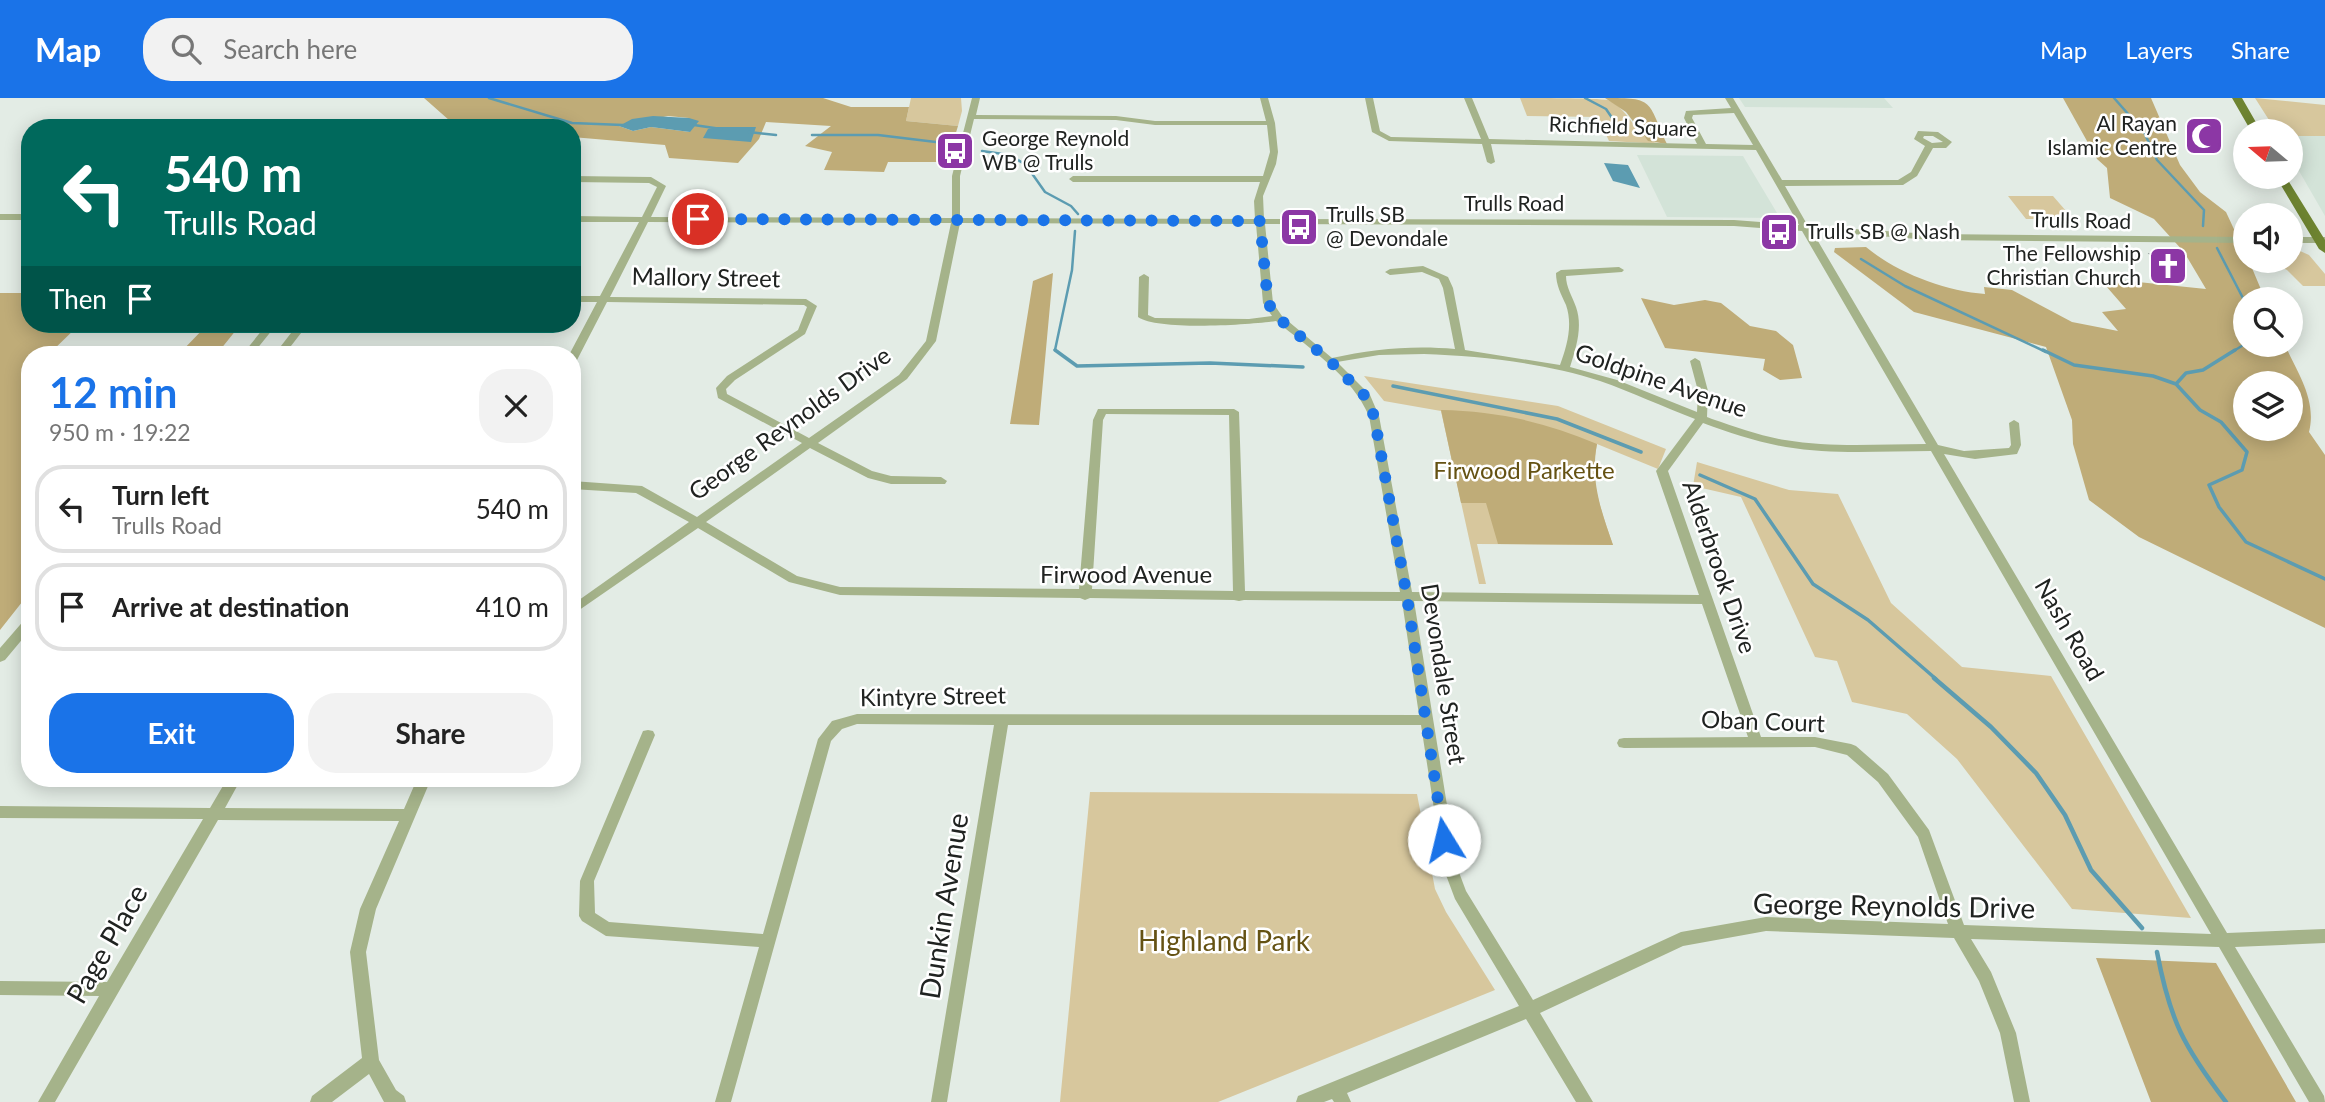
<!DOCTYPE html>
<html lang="en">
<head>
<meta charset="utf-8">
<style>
  :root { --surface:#fff; --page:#f2f2f2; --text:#222; --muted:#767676; --line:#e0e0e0; --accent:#1a73e8 }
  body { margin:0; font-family:Lato,sans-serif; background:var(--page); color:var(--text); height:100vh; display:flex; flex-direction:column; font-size:26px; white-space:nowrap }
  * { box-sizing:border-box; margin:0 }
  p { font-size:23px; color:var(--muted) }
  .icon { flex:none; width:38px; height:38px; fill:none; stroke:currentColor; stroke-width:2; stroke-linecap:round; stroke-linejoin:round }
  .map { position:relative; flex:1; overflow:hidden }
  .sheet { position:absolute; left:21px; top:248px; width:560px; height:441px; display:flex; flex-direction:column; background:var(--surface); border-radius:28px; box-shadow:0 4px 18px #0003 }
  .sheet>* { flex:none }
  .banner { position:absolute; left:21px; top:21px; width:560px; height:214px; border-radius:28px; box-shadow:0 4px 18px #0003; background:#00695c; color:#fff; overflow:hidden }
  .needle { width:46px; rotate:289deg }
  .tools { position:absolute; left:2233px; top:21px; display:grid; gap:14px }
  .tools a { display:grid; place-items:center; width:70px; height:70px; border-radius:50%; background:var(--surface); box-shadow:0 4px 18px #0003; font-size:35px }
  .pin { position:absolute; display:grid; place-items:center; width:60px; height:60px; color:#fff; margin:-30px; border:4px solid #fff; border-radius:50%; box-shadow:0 2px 7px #0007 }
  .me { position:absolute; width:77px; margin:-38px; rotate:351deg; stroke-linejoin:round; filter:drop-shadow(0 0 5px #0008) }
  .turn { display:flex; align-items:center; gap:24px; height:147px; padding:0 28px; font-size:32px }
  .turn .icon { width:91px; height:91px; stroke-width:2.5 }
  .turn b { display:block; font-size:49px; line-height:60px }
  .then { display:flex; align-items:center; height:66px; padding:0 28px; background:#0003; gap:14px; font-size:26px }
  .round { display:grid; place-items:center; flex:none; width:74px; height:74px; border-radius:28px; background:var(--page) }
  .head { display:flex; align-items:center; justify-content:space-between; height:119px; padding:0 28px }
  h1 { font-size:42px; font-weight:700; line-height:52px; color:var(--accent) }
  .button { display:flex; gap:14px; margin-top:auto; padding:14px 28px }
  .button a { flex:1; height:80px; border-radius:28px; background:var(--accent); color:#fff; font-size:28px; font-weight:700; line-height:80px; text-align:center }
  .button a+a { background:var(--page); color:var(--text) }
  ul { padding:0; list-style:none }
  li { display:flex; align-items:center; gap:21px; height:88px; margin:0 14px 10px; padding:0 14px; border:4px solid var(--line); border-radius:28px }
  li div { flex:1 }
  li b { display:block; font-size:26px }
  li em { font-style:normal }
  header { display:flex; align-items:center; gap:42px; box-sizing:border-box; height:98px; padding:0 35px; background:var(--accent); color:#fff }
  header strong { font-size:33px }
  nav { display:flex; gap:38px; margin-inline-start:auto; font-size:24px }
  .search { width:490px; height:63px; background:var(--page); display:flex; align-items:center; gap:18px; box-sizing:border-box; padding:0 24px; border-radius:28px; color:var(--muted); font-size:26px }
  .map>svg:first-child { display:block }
  .built { fill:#d3e3d8 }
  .green { fill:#d7c79d }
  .forest { fill:#bfac78; fill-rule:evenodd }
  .water { fill:#5c9cb1 }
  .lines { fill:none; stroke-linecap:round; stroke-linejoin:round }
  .stream-far2 { stroke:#5c9cb1; stroke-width:2.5 }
  .stream-far1 { stroke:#5c9cb1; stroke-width:3.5 }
  .stream { stroke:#5c9cb1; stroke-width:4.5 }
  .building { fill:#85ccc5; stroke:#919d9b; stroke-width:2 }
  .minor { fill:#a5b38a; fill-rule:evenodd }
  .major { fill:#6e8431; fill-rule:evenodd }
  .route { stroke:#1a73e8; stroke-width:12; stroke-dasharray:0 21.6 }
  .labels { text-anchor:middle; stroke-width:5; stroke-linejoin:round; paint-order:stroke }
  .far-poi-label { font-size:21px; fill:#202321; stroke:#fff; text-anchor:start }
  .far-street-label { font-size:21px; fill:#202321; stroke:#fff }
  .street-label { font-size:24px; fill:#202321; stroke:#fff }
  .park-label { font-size:24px; fill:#655213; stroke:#fff }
  .near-street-label { font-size:28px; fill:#202321; stroke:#fff }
  .near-park-label { font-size:28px; fill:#655213; stroke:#fff }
</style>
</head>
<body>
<header>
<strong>Map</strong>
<div class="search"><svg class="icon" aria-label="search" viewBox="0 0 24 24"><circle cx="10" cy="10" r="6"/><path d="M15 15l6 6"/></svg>Search here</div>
<nav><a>Map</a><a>Layers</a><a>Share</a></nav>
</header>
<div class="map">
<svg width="2325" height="1004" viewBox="0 0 2325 1004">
  <rect width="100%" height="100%" fill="#e3ece5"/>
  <path class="built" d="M1739 0H1884L1893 10 1745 9Z
    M2291 38H2325V118L2291 59Z
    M1637 57 1743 58 1780 120 1667 119Z"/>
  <path class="green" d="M911 0H961L962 13 958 28 906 23Z
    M1520 0C1539 0 1593 0 1608 2 1632 12 1635 43 1662 46L1609 43 1598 19 1527 18Z
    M2255 0 2325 7V38H2293L2291 33H2276Z
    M2008 98H2053L2073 121H2026Z
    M2291 149 2309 157 2325 176V188H2303L2287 172 2269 163H2291Z
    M1364 278 1558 308 1666 351 1658 371 1597 346C1589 383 1601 412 1613 447L1477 446 1486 486H1479L1441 313 1384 303Z
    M1697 364 1789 392 1838 396 1891 505 1962 569 2051 578 2191 820 2072 811 1957 661 1907 616 1852 604 1837 563 1815 559 1741 399 1693 388Z
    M1090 694 1417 696 1435 791 1446 814 1495 892 1218 1004H1060Z"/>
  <path class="forest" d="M424 0H823L851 9H909L906 23 958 28 947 64H888L884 74 824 72 832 54 805 48 831 28 766 24 759 41 738 65 669 60 665 47 572 39V30H458ZM668 18 689 20 690 34 651 29 633 33 619 28Z
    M1605 0C1655 0 1647 2 1667 46L1648 43 1626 14Z
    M2063 0H2151L2180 67 2200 94 2226 114 2245 155V163H2249L2265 201H2245V247H2285C2298 276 2317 302 2309 334L2325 357V530L2139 439 2089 402 2073 346 2072 322 2046 249 1914 214 1834 154 1835 150 1866 149C1897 175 1945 193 1985 196L1984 189 2012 192 2072 224 2118 233 2102 214 2126 211 2099 180 2206 191 2184 154 2154 121 2110 100 2107 70 2097 61ZM2245 285H2291V331H2245Z
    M1053 175 1039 327 1010 326 1033 183Z
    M0 195H30V226H80L48 257H30V275L21 284 30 285V494L0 532Z
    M1641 200 1674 207 1705 202 1721 205 1750 228 1776 233 1793 247 1802 280 1780 282 1763 272 1765 261 1665 250Z
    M208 226H241L216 257H178Z
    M1441 312C1496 313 1546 324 1597 346 1590 383 1601 412 1613 447L1498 446 1486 405H1461Z
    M2096 860 2216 865 2296 1004H2151Z"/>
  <path class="water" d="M653 18 689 20 699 23 690 34 651 29 633 33 619 28 632 21Z
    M718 29H756L751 44 703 40 708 31Z
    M1604 65 1628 67 1640 90 1613 83Z"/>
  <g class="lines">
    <path class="stream-far2" d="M489 0 572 25 623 27
      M1585 0 1606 11 1621 33
      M2114 0 2144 34 2157 62 2204 112 2203 128
      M694 27 721 31
      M749 34 776 37
      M812 37H878L944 45
      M982 53 1010 57 1026 67 1045 94 1071 108 1078 116
      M2217 150 2245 204
      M1861 161 1905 188 2046 254
      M1058 254 1055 252 1072 172 1075 133
      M2232 254 2245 246"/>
    <path class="stream-far1" d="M1055 252 1077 268 1210 265 1303 269
      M2043 252 2074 267 2153 278 2176 286
      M2176 286 2200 312 2221 324 2247 354 2242 372 2209 387 2219 409 2246 444 2325 481
      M2176 286 2186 275 2203 272 2235 252
      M1393 288 1557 321 1641 354
      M1700 377 1755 401 1813 486 1868 522 1936 581"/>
    <path class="stream" d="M1934 580 1991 629 2036 675 2065 717 2091 772 2142 830
      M2157 854C2170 923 2184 949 2226 1004"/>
  </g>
  <path class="building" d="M2150 156H2164L2182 176H2168Z"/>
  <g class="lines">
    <path class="minor" d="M972 0H980L976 17 1116 18 1155 23H1266L1260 0H1268L1275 25 1278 54 1276 66 1263 98 1264 121 1734 122 1799 127 1756 52 1491 46 1495 64 1491 66 1487 64 1482 46 1389 43 1372 34 1365 0H1373L1380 33 1391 39 1481 41 1464 0H1472L1489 41 1697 46 1684 20 1686 13 1731 10 1725 0H1733L1782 82H1898L1911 74 1925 48 1914 41 1918 33 1938 34 1952 44 1946 50H1933L1917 78 1903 87 1785 88 1808 128 1931 136 2245 139V145L1931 142 1812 133 1938 347 1964 353 2009 350 2011 347 2009 325 2014 322 2019 325 2021 347 2017 356 1975 361 1944 356 2227 835 2325 831V845L2235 849 2324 998 2325 1004H2309L2219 849 1971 841 1991 874 2016 935 2030 1004H2014L2000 935 1979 883 1954 840 1766 833 1683 848 1540 915 1593 1004H1576L1526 921 1347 995 1351 1004H1334L1332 1001 1324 1004H1296L1298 998 1519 908 1455 801 1443 769 1421 627H1008L947 1004H931L994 627 857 626 842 631 831 643 731 1004H715L759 849 606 838 582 823 579 818 580 783 643 633 648 632 653 633 655 637 594 783 595 815 609 824 763 836 818 641 832 623 857 616 1419 617 1402 503 1244 502 1239 503 1234 502 1090 500 1085 502 1080 500 840 497 789 484 698 430 572 517V507L689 424 636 395 572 391V383L642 388 697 419 802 345 718 300 716 290 727 278 798 232 807 209 804 207 607 204 577 262 572 265V257H569L597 204H572V198H600L639 124H572V118L642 119 657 89 649 85 572 84V78L651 79 666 88 651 119 952 120V78ZM1734 15 1753 47 1706 46 1692 20 1693 17ZM974 21 1116 22 1155 27H1267L1270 54 1263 78H1073L1069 81 1073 84H1260L1254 103 1255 121 960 120V78ZM1924 38H1933L1943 44 1932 45 1923 40ZM648 124 951 125 926 243 899 277 809 340 727 296 726 291 735 282 805 236 817 208 806 201 610 199ZM960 125 1256 126 1263 205 1272 218 1249 221 1155 220 1148 217 1149 179 1144 176 1139 179 1138 219C1158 233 1249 227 1276 223 1309 250 1352 278 1369 318L1400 494 1245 493 1239 314 1234 311H1098L1093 322 1079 491 840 489 797 478 706 424 810 350 868 380 891 386H945L947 383 941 379 891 378 872 373 818 345 907 281 936 243ZM1265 126 1734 128 1802 133 1926 346C1880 346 1832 350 1785 342 1760 338 1736 329 1712 321L1707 319 1708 293 1700 263 1695 260 1690 263 1698 293 1697 314 1617 282 1570 269C1576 250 1583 229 1576 209 1572 198 1566 189 1566 178L1622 174 1624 172 1619 169 1561 172 1556 175C1556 187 1561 196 1566 207 1573 227 1567 248 1560 267L1465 252 1453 190 1448 179 1423 168 1390 171 1385 174 1390 177 1422 174 1439 181 1443 190 1455 251C1413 247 1373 251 1332 260L1282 218 1273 205ZM1424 256C1481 258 1546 265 1600 283 1632 294 1663 309 1695 321L1656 373 1699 497 1412 494 1379 318 1370 297 1337 264 1379 257ZM1106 316 1229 317 1233 493 1092 491 1103 322ZM1703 325C1730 335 1757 344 1786 349 1833 357 1882 353 1931 353L2211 836 1964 827 1929 732 1888 676 1856 648 1851 646 1815 639H1761L1668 373ZM1414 503 1702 506 1748 639 1624 640 1619 641 1617 645 1619 649 1624 650 1815 649 1847 657 1878 684 1918 739 1948 826 1766 819 1681 834 1533 902 1466 793 1457 769Z
      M0 116H30V122H0Z
      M2291 139H2325V145H2291Z
      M267 226H277L252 257H242Z
      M298 226H308L284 257H274Z
      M30 518V532L5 562 0 564V550L26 520Z
      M227 681H241L225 710 404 711 417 681H431L376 811 366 854 379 962 396 992 404 998 406 1004H384L369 976 332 1004H310L312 998 362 960 350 854 360 811 399 723 218 722 55 1004H38L99 898 0 897V883L107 884 203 721 0 720V708L210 710Z"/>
    <path class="major" d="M2232 0H2242L2261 33H2251Z
      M2276 79H2286L2325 142V155L2319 151Z"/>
  </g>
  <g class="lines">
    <path class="route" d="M698 121 1260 123 1268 205 1278 220 1330 263 1366 299 1374 318 1407 499 1444 742"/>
  </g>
  <defs>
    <symbol id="mosque-square" viewBox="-11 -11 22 22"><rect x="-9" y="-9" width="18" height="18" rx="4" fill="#8c37a5" stroke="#fff"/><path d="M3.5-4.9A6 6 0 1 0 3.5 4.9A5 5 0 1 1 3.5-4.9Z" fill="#fff"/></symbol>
    <symbol id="bus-square" viewBox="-11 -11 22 22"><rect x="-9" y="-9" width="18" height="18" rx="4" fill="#8c37a5" stroke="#fff"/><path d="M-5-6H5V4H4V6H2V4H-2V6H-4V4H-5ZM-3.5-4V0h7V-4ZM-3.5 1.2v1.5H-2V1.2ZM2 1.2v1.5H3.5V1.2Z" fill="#fff"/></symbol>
    <symbol id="church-square" viewBox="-11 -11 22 22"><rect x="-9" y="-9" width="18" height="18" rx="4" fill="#8c37a5" stroke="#fff"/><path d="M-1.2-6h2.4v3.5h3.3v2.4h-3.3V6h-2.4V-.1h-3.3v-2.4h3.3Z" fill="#fff"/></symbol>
  </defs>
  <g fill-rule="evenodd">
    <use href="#mosque-square" x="2182" y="16" width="44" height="44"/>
    <use href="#bus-square" x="933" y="31" width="44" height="44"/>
    <use href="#bus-square" x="1277" y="107" width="44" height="44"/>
    <use href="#bus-square" x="1757" y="112" width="44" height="44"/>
    <use href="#church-square" x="2146" y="146" width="44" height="44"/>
  </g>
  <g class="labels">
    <g class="far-poi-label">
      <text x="2177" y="33" text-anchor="end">Al Rayan<tspan x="2177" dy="24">Islamic Centre</tspan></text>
      <text x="982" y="48">George Reynold<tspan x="982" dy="24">WB @ Trulls</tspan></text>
      <text x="1326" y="124">Trulls SB<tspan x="1326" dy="24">@ Devondale</tspan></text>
      <text x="1806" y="141">Trulls SB @ Nash</text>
      <text x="2141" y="163" text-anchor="end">The Fellowship<tspan x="2141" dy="24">Christian Church</tspan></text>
    </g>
    <g class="far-street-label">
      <text transform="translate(1623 29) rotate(2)" y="7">Richfield Square</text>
      <text x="1514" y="113">Trulls Road</text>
      <text transform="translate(2081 123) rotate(1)" y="7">Trulls Road</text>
    </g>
    <g class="street-label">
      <text transform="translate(706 180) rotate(1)" y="8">Mallory Street</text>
      <text transform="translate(1661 283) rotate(19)" y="8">Goldpine Avenue</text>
      <text transform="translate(790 326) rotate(-36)" y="8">George Reynolds Drive</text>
      <text transform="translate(1719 469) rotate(71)" y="8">Alderbrook Drive</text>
      <text x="1126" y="485">Firwood Avenue</text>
      <text transform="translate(2069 532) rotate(60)" y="8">Nash Road</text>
      <text transform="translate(1443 576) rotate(81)" y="8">Devondale Street</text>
      <text transform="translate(933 599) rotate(-1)" y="8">Kintyre Street</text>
      <text transform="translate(1763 624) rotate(2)" y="8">Oban Court</text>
    </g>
    <g class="park-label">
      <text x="1524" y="381">Firwood Parkette</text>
    </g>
    <g class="near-street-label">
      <text transform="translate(944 808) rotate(-81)" y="10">Dunkin Avenue</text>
      <text transform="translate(1894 808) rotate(1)" y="10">George Reynolds Drive</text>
      <text transform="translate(107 846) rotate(-60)" y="10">Page Place</text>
    </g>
    <g class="near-park-label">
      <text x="1224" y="853">Highland Park</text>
    </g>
  </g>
</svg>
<div class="tools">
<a><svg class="needle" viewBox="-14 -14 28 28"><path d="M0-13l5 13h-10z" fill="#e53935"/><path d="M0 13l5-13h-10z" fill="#767676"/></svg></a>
<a><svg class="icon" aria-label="sound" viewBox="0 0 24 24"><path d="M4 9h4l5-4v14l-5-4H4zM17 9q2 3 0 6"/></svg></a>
<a><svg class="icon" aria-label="search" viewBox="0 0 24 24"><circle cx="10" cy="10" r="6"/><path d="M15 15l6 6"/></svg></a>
<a><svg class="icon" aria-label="layers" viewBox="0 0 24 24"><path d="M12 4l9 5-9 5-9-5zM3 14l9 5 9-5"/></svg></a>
</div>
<div class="pin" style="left:698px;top:121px;background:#d93025"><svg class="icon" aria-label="arrive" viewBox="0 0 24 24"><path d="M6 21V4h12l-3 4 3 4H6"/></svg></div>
<svg class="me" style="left:1444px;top:742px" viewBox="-20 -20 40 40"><circle r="19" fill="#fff"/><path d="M0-13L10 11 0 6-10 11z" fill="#1a73e8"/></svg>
<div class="banner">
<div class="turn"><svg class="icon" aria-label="left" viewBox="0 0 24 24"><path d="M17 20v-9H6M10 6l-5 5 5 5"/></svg><div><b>540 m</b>Trulls Road</div></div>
<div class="then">Then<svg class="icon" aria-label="arrive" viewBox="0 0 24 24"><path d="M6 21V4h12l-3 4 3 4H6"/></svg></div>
</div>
<section class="sheet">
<div class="head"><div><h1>12 min</h1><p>950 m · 19:22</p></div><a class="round"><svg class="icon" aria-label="close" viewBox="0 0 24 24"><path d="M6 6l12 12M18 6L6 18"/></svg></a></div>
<ul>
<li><svg class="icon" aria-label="left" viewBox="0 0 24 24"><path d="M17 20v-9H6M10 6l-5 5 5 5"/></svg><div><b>Turn left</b><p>Trulls Road</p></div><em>540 m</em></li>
<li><svg class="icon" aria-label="arrive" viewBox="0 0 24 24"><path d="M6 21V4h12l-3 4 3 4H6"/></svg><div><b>Arrive at destination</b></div><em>410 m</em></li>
</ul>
<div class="button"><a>Exit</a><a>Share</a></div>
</section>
</div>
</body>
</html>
